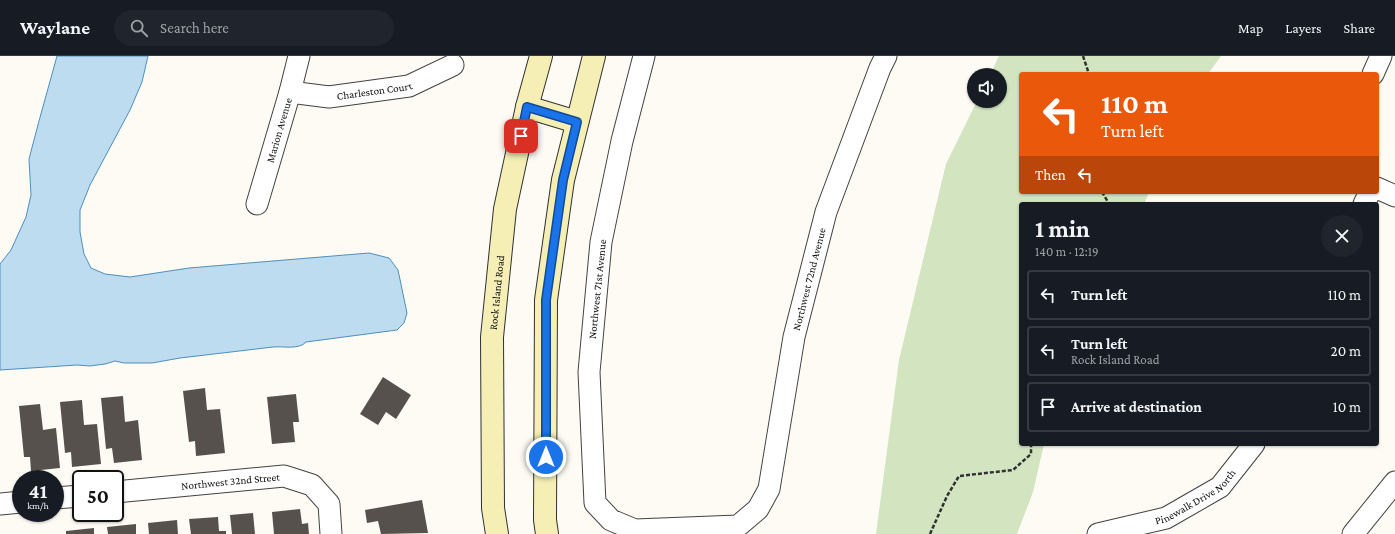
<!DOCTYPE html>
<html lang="en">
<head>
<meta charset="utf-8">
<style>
  :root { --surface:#171b24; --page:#20242c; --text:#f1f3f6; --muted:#9ea1a6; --line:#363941 }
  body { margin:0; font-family:"Crimson Pro",serif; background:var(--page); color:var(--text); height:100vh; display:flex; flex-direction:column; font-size:15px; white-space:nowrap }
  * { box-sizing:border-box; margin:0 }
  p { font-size:13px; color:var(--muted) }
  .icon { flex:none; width:22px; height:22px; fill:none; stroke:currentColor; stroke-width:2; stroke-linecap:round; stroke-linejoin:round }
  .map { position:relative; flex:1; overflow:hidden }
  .side { position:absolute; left:1019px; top:146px; width:360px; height:244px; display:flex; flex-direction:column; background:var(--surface); border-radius:4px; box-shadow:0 1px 3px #0004 }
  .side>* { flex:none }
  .top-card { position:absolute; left:1019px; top:16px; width:360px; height:122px; border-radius:4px; box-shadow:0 1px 3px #0004; background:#ea580c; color:#fff; overflow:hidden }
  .tools { position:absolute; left:967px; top:12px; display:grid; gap:8px }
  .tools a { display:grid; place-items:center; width:40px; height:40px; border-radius:50%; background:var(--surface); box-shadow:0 1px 3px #0004; font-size:20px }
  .speed { position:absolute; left:12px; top:414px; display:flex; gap:8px; font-size:20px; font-weight:700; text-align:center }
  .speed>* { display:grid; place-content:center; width:52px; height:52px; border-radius:50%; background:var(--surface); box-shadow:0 1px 3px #0004; line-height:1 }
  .speed small { font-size:10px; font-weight:400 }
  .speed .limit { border:2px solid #111; border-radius:6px; background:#fff; color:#111 }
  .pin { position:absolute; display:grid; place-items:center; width:34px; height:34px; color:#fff; margin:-17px; border-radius:8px; box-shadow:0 2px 6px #0006 }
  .me { position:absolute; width:44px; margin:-22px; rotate:0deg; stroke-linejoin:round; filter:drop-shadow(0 0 3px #0008) }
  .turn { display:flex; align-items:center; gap:14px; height:84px; padding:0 16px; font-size:18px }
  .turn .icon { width:52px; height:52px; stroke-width:2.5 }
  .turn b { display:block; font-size:28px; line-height:34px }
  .then { display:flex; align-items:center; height:38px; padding:0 16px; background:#0003; gap:8px; font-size:15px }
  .round { display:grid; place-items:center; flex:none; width:42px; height:42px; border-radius:21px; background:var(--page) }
  .overview { display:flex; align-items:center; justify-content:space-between; height:68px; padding:0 16px }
  h1 { font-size:24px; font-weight:700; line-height:30px }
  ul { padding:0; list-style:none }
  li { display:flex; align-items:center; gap:12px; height:50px; margin:0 8px 6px; padding:0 8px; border:2px solid var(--line); border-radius:4px }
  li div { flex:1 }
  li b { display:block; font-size:15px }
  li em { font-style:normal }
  header { display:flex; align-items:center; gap:24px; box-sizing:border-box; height:56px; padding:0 20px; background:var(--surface); border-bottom:1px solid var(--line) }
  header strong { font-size:19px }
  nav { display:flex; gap:22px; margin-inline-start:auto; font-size:14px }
  .search { width:280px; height:36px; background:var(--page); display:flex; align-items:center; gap:10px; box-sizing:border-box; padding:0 14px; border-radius:22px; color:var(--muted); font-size:15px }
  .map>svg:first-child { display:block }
  .green { fill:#d2e4c0 }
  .water { fill:#bddcef; stroke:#4d8fbd }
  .building { fill:#56514d }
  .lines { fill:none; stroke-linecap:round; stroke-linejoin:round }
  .street-casing { stroke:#424242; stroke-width:23 }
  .secondary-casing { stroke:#313131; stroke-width:24 }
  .path { stroke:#313131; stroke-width:2.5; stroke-dasharray:4 2; stroke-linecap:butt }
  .street { stroke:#fff; stroke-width:21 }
  .secondary { stroke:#f5efb6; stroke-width:22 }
  .route-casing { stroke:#114b97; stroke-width:10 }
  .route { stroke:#1a73e8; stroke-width:7 }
  .labels { text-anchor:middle; stroke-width:4; stroke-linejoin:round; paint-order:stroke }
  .street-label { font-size:11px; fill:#0f0f0f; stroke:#fff }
</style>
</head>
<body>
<header>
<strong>Waylane</strong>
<div class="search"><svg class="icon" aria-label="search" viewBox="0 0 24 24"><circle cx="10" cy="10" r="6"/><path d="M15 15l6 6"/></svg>Search here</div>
<nav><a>Map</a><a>Layers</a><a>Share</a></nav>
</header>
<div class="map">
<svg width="1395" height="478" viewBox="0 0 1395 478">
  <rect width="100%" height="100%" fill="#fdfbf3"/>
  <path class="green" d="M999 0H1221L1208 18H1021V136H1149L1144 148H1021V388H1044L1033 436 1017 478H876L899 304 946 108 977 45H1000V19H990Z"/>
  <path class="water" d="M57 0H148L142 26 130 54 90 129 80 154V176L84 198 91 212 105 218 130 221 189 212 369 197 389 202 398 214 407 257 404 267 397 274 306 286C299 294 283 290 273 291L180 302 152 307H124L115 305 105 308 90 310 77 309 0 314V208L11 194 26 161 31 139 29 103 39 65Z"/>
  <path class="building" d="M383 321 411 339 396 363 386 356 378 369 360 358Z
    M205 332 207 354 220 353 225 397 196 400 195 385 189 386 183 335Z
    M296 338 299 366H293L295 386 272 388 267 341Z
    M123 340 125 366 138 364 142 404 114 407 112 392 106 393 101 342Z
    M82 344 84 369 97 368 101 408 72 411 71 396 65 397 60 346Z
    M40 348 43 374 56 372 60 412 31 415 30 401H24L19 350Z
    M422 444 428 477 381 478 378 465 367 467 365 454Z
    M300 453 302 468 308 467 309 478H274L272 456Z
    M253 457 255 478H232L230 459Z
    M218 461 219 475H226V478H191L189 463Z
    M177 464 178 478H149L148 467Z
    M136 468V478H108L107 471Z
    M94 472V478H66V475Z"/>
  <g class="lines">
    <defs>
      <g id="street">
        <path id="s1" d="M644 0 622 85 601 186 589 316 595 447 611 464 635 474 738 470 758 453 769 433 794 281 826 156 880 12 886 0"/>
        <path d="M1373 18 1381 0"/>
        <path id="s2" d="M290 36 329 41 409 30 453 9"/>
        <path d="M1377 132 1395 140"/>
        <path id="s3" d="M257 148 290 36 299 0"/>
        <path d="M1364 148 1370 136"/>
        <path id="s4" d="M115 436 284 420 312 429 329 448 331 478"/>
        <path d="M55 442 81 440"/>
        <path d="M0 448 21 446"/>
        <path id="s5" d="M1098 478 1166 462 1220 431 1254 388"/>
        <path d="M1353 478 1395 426"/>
      </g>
      <g id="secondary">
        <path d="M527 51 577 66"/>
        <path id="s6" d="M497 478 493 452 492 281 505 153 527 51 541 0"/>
        <path d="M547 478 545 464 546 244 563 124 594 0"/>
      </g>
    </defs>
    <use href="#street" class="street-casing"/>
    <use href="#secondary" class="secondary-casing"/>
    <path class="path" d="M1083 0 1089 18
      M1102 136 1108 146V148
      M930 478 947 440 959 420 1013 414 1031 398V388"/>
    <use href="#street" class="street"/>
    <use href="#secondary" class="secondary"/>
  </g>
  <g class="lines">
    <defs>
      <path id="route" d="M521 80 527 51 577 66 563 124 546 244V401"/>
    </defs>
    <use href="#route" class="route-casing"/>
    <use href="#route" class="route"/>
  </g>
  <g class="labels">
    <g class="street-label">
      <text dy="4" stroke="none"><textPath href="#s2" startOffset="85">Charleston Court</textPath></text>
      <text dy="4" stroke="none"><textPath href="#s3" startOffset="77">Marion Avenue</textPath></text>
      <text dy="4" stroke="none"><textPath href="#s1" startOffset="868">Northwest 72nd Avenue</textPath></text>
      <text transform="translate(597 233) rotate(-84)" y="4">Northwest 71st Avenue</text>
      <text dy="4" stroke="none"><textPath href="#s6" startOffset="242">Rock Island Road</textPath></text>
      <text dy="4" stroke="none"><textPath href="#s4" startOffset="116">Northwest 32nd Street</textPath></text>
      <text dy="4" stroke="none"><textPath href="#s5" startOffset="106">Pinewalk Drive North</textPath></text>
    </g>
  </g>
</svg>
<div class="tools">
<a><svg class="icon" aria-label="sound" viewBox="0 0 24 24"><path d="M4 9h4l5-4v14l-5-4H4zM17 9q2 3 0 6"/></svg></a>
</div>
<div class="speed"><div>41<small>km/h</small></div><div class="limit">50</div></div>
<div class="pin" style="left:521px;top:80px;background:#d93025"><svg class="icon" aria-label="arrive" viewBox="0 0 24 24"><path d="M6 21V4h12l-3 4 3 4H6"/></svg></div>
<svg class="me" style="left:546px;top:401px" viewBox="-20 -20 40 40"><circle r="17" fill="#1a73e8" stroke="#fff" stroke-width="3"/><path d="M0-11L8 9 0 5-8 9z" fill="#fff"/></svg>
<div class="top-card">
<div class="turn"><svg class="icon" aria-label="left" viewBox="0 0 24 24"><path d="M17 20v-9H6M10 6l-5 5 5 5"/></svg><div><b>110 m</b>Turn left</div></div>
<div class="then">Then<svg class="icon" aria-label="left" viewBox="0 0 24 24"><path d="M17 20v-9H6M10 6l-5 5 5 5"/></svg></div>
</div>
<section class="side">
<div class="overview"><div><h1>1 min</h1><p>140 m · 12:19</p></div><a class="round"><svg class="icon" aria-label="close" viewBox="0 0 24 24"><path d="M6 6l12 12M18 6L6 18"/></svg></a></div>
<ul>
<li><svg class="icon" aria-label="left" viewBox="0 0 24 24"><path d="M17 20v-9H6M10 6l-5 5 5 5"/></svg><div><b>Turn left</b></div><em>110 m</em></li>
<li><svg class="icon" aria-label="left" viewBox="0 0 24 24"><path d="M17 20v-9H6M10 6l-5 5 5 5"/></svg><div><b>Turn left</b><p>Rock Island Road</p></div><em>20 m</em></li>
<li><svg class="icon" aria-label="arrive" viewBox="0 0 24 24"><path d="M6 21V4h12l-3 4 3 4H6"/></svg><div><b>Arrive at destination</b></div><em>10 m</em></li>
</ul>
</section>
</div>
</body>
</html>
